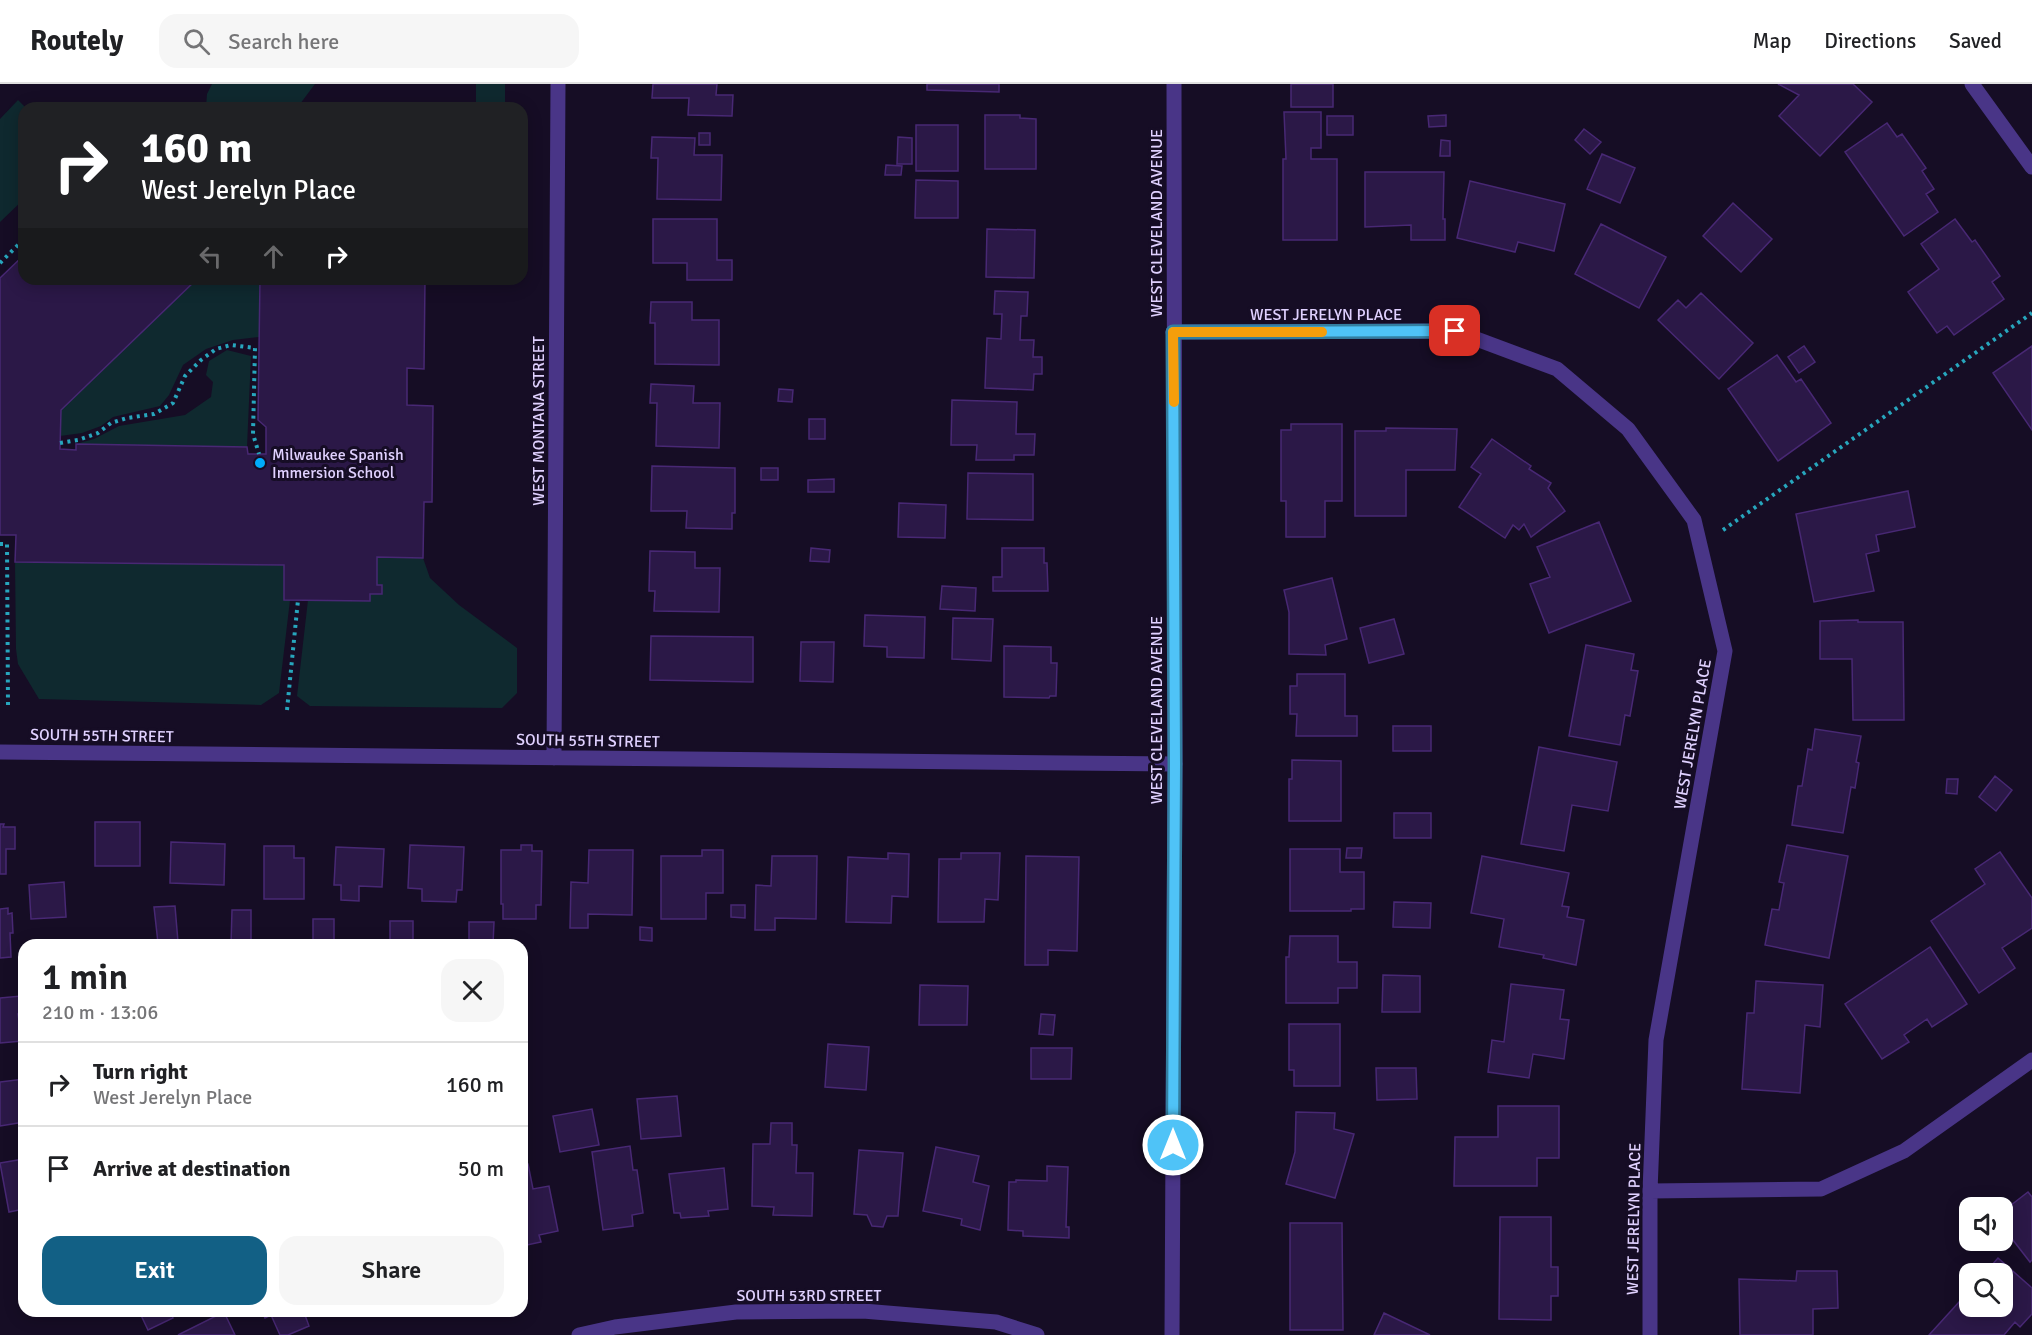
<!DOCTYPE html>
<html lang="en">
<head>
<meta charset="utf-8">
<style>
  :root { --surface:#fff; --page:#f6f6f6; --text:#202124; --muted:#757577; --line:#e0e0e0; --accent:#126085 }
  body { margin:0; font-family:Signika,sans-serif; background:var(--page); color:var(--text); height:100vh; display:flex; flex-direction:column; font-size:22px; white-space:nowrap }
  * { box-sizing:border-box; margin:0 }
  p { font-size:20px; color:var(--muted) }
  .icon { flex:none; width:33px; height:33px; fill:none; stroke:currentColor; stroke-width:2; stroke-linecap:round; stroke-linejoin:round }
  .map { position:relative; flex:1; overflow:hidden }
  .drawer { position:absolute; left:18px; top:855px; width:510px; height:378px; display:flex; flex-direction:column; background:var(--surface); border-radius:18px; box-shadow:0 3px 15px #0003 }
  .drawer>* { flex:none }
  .guide { position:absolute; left:18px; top:18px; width:510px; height:183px; border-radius:18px; box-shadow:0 3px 15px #0003; background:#202124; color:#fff; overflow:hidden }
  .fabs { position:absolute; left:1959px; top:1113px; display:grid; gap:12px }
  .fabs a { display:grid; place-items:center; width:54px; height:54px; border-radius:12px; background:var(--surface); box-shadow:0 3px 15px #0003; font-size:30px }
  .pin { position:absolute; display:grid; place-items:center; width:51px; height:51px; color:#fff; margin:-26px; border-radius:12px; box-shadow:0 3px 9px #0006 }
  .me { position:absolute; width:66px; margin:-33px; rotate:0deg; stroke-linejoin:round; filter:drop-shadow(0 0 4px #0008) }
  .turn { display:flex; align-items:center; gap:21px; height:126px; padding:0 24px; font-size:27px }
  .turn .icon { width:78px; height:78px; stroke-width:2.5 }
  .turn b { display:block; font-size:42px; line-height:51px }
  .lanes { display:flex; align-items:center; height:57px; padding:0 24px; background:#0003; justify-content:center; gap:30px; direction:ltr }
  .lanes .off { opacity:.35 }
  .round { display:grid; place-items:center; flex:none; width:63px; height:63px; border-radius:18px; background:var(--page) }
  .overview { display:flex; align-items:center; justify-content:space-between; height:102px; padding:0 24px }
  h1 { font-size:36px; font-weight:600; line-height:45px }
  .button { display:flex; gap:12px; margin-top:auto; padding:12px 24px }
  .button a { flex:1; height:69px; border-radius:18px; background:var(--accent); color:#fff; font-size:24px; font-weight:600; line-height:69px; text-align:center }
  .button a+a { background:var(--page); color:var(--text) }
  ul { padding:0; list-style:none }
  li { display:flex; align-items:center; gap:18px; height:84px; padding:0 24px; border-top:2px solid var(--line) }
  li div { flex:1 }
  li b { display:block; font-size:22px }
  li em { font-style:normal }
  header { display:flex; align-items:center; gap:36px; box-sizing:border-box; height:84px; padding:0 30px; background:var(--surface); border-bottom:2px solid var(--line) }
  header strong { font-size:28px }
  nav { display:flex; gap:33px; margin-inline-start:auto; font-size:21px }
  .search { width:420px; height:54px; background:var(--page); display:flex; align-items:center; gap:15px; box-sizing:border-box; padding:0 21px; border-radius:18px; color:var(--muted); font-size:22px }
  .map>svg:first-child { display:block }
  .green { fill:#0f292f }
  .building { fill:#2b1847; stroke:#482874; stroke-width:1.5 }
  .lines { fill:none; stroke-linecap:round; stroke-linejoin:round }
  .path { stroke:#27a6bd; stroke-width:4; stroke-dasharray:3 4.5; stroke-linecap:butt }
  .minor { stroke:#493587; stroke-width:15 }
  .tertiary { stroke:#493587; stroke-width:15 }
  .route-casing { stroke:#337fa1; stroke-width:15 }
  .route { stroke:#4fc3f7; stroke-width:10 }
  .slow { stroke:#f59e0b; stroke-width:10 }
  .poi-dot { fill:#00acfc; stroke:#160d25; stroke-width:2 }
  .labels { text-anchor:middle; stroke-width:6; stroke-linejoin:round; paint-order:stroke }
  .street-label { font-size:16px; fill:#e0d1ff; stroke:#160d25 }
  .poi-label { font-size:16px; fill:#e0d1ff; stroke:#160d25; text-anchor:start }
</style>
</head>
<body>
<header>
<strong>Routely</strong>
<div class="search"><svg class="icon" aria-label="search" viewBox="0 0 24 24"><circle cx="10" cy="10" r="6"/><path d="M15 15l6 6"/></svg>Search here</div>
<nav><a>Map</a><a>Directions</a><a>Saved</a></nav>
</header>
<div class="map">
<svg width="2032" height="1251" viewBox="0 0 2032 1251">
  <rect width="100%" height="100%" fill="#160d25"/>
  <path class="green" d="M212 0H315L297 24H206L207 10Z
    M476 0H505V24H476Z
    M18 16 26 24H24V115L0 138V35Z
    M197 195H260L259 253 233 256 206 265 183 281 169 311 160 322 113 333 101 342 82 349 60 352 61 326Z
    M227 266 251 272 247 363 76 360 94 355 119 342 185 331 211 313 213 298 206 291 209 277Z
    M377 473 423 474 430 494 459 521 517 564V609L502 624 310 622 297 612 308 516 369 517 370 510 377 501Z
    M15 478 284 481V516H290L279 609 261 621 39 615 18 580 16 565Z"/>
  <path class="building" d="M653 0H717L716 11H733L732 32 688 31 689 14H652Z
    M927 0H999V8L927 6Z
    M1291 0H1333V23H1291Z
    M1778 0H1853L1872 18 1820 72 1779 32 1799 11Z
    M1284 28H1321V64H1311V75H1337V156H1283V75H1286Z
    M985 31H1020V34L1036 35V85H985Z
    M1446 31V42L1429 43 1428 32Z
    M1327 32H1353V51H1327Z
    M1887 39 1897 53 1902 50 1926 84 1922 87 1934 105 1926 110 1938 128 1904 152 1845 68Z
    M916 41H958V87H916Z
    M1584 45 1601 58 1590 70 1575 56Z
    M699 49H710V61H699Z
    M652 53 695 54 694 71H722L721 116 657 115 658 74H651Z
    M898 53 912 54V80H897Z
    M1441 56 1450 57V72H1440Z
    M1602 70 1635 84 1620 119 1587 105Z
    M886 81 902 82 901 91H885Z
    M1365 88H1444L1443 135H1445V156H1411V141L1365 143Z
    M916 96 958 97V134H915Z
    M1470 97 1565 120 1554 167 1518 158 1515 168 1457 154Z
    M1733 119 1772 155 1741 188 1703 152Z
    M653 135H717V176H732V196H687V179H653Z
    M1955 135 1972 158 1975 156 2000 192 1992 198 2004 215 1954 251 1947 242 1937 249 1908 208 1939 185 1921 160Z
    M1601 140 1666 173 1639 224 1575 190Z
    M987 145 1035 146 1034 194 986 193Z
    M24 171V195H197L61 326 60 365 76 366V360L247 363 248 370H266V343L258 336 260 195H425L424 285 407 284V321L433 322 432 418H424L423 474 377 473V501H382V510H370V517L284 516V481L15 478 16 451H0V194Z
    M995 207 1028 208 1027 232H1021L1020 256H1034L1033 273H1042V290H1034L1033 306 985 304 987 254 1001 255 1002 230H994Z
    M1701 209 1753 259 1719 295 1658 236 1678 216 1686 224Z
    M651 218H692V236H719V281L655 280V239H650Z
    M1804 262 1815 278 1799 289 1788 273Z
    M2032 262V346L1993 289Z
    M1777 271 1796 298 1801 295 1831 339 1778 377 1728 305Z
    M651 300 694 302 693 319H720L719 364 656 362 657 319H650Z
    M779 305 793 306 792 318 778 317Z
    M952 316 1017 318 1016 350H1035L1034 371H1014V376H976L977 361H951Z
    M809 335H825V355H809Z
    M1291 340H1342V417H1325V453H1286V417H1281V346H1291Z
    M1386 344 1457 345 1455 386H1406V432H1355V347H1386Z
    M1492 355 1531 382 1529 385 1551 399 1548 404 1565 427 1531 453 1524 440 1519 446 1513 441 1505 454 1459 423 1481 390 1471 383Z
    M652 382 735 384V429H732V445L686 444 687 427H651Z
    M761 384H778V396H761Z
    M968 389 1033 390V436L967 435Z
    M834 395V408H808V396Z
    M1908 407 1915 443 1876 451 1879 467 1866 470 1874 507 1814 518 1796 430Z
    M899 419 946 421 945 454 898 453Z
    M1599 438 1631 517 1549 549 1530 500 1550 493 1537 463Z
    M811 464 830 466 829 478 810 477Z
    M1002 464H1044V479H1047L1048 507H993V493H1002Z
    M650 467 695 468V484H720L719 528 654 527 655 507H649Z
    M1332 494 1347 555 1325 561 1326 571 1289 570V528L1284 506Z
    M942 502 976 504 975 527 940 525Z
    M865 531 925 533 924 574 887 573V563L864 562Z
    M953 534 993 535 991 577 952 575Z
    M1394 535 1404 570 1369 579 1360 544Z
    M1858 536V538H1903L1904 636H1853L1852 575H1820V537Z
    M651 552 753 553V598L650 596Z
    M801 558H834L833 598 800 597Z
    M1586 561 1634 570 1631 586 1638 587 1630 632 1625 631 1620 661 1569 652Z
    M1004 562 1051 563V579H1057L1056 612H1050L1049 614 1004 613Z
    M1297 590H1345V632H1357V652H1296L1297 630H1290V602H1297Z
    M1393 642H1431V667H1393Z
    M1815 645 1861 652 1856 678 1859 679 1855 704 1851 703 1843 749 1792 741 1798 702H1802L1808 665 1812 666Z
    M1539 663 1617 678 1608 727 1572 721 1564 767 1521 760Z
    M1292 676 1341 677V737H1289V695H1292Z
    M1995 692 2012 706 1996 727 1979 713Z
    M1947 695H1958L1957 710 1946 709Z
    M1394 729H1431V754H1394Z
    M95 738H140V782H95Z
    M0 740H4L3 743H15V765H6V790H0Z
    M171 758 225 760 224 801 170 799Z
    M410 761 464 763 462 806H457L456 818 422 817V805L408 804Z
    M521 761H532V767H542L541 821H536V835H503V820H501V766H521Z
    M1787 761 1848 772 1829 874 1765 861 1772 825 1779 826 1784 799 1779 798Z
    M264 762H294V774H304V815H264Z
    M336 763 384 765 382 803 359 802V817L341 816V801H334Z
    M1347 764H1362L1361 774H1346Z
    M1290 765H1340V788H1364V825H1351V827H1290Z
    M589 766H633L632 831 588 830V844H570L571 798 588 799Z
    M702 766H723V809H706V835H661V772H702Z
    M2000 768 2032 814V844L2002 864 2015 884 1979 909 1931 837 1985 800 1975 785Z
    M888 769 909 770 908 813 892 812 891 839 846 838 848 773 888 775Z
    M961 769H1000L998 816 985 815 984 838H938L939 775H961Z
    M772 772H817L816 835 775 834V846H755L756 801 771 802Z
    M1026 772 1079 773 1077 867 1048 866V881H1025Z
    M1482 772 1569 789 1562 822 1569 823 1567 833 1584 836 1576 881 1543 874 1544 871 1499 863 1504 835 1471 829Z
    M64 798 66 833 31 835 29 801Z
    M1394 818 1431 819 1430 844 1393 843Z
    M731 821H745V834L731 833Z
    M175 822 178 858 158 859 154 823Z
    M8 824V830L12 829 13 849H10L11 873 0 874V825Z
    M232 826H251V861H231Z
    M313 835H334V861H313Z
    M390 837H413V861H390Z
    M469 838H494L493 861H469Z
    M640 843 652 844V857L640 856Z
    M1290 852H1338V878H1357V904H1338V919H1286V873H1289Z
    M1930 863 1967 920 1932 943 1927 935 1904 951 1909 958 1882 975 1845 920Z
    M1383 891 1420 892V928H1382Z
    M1756 897 1823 901 1820 943 1805 941 1800 1009 1742 1005 1747 929H1754Z
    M1511 900 1564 906 1560 935 1569 936 1564 975 1533 970 1529 994 1488 988 1492 956 1504 958Z
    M920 901 968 902 967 941H919Z
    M21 912 23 930H18L22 957 0 959V914Z
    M1041 930 1055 931 1053 951 1039 950Z
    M1289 940H1340V1002H1294V986H1289Z
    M828 960 869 963 866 1006 825 1003Z
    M1031 964H1072L1071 995H1031Z
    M1376 984H1416L1417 1015 1377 1016Z
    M24 995V1038L0 1042V998Z
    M677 1012 681 1052 641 1055 637 1015Z
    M1498 1022H1559V1074H1537V1102H1454L1455 1053H1498Z
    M592 1025 599 1061 560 1068 553 1032Z
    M1296 1028 1335 1029 1334 1045 1354 1050 1335 1114 1286 1100 1295 1068Z
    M771 1039H792V1061H797L796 1089H813L812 1132 773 1131 774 1123 752 1122 753 1060H770Z
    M630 1062 633 1086H637L643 1129 632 1131 633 1142 603 1146 592 1068Z
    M936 1063 979 1072 973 1098 989 1102 980 1146 961 1141 962 1135 923 1127Z
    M859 1066 903 1069 898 1132H887L883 1143 872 1142 867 1131 854 1130Z
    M24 1075V1125L9 1128 0 1079Z
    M528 1080 533 1105 549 1102 558 1147 539 1151 541 1158 522 1162V1081Z
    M1047 1082 1068 1083 1066 1143H1069V1154L1023 1152V1147L1008 1146 1009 1098H1016V1096L1047 1097Z
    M724 1084 728 1125 708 1127 709 1132 681 1134 680 1129H674L669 1090Z
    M2028 1108 2032 1113V1176L2030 1178 2002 1142V1128Z
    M1500 1133H1551V1183H1558V1212H1551V1236L1499 1235Z
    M1290 1139H1342L1343 1246H1290Z
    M1998 1174 2032 1204V1230L2020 1243 2015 1238 2004 1251H1929L1970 1206V1222H2002V1190H1984Z
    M1797 1187H1837L1838 1224 1813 1225V1251H1740L1739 1195 1796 1197Z
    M139 1227H169L173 1234 148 1246Z
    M262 1227H314L305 1231 309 1242 288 1251H280L271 1231 265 1234Z
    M224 1228 235 1251H178Z
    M1384 1229 1430 1251H1374Z"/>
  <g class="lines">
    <path class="path" d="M0 179 24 155
      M60 359 78 356 98 349 111 339 127 334 154 330 173 319 185 292 201 276 216 265 231 261 255 264 253 350 259 370
      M1723 446 2032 229
      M0 460H7L8 621
      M287 626 298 516"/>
    <path class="minor" d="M1972 0 2032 83
      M1173 248 1455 247 1557 285 1628 345 1694 436 1725 567 1656 956 1650 1107V1251
      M0 668 1175 680
      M554 674 558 0
      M1650 1107 1821 1105 1904 1067 2032 976
      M579 1251 615 1243 736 1228 863 1227 996 1238 1037 1251"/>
    <path class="tertiary" d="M1172 1251 1175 680 1174 0"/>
  </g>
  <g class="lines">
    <defs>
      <path id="route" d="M1173 1061 1175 680 1173 248 1455 247"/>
    </defs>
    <use href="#route" class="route-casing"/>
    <use href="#route" class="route"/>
    <path class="slow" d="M1174 318 1173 248H1322"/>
  </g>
  <circle class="poi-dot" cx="260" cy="379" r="6"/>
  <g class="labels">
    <g class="street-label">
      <text transform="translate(1156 139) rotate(-90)" y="6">WEST CLEVELAND AVENUE</text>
      <text x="1326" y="236">WEST JERELYN PLACE</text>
      <text transform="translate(538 337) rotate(-90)" y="6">WEST MONTANA STREET</text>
      <text transform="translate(1156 626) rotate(-90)" y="6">WEST CLEVELAND AVENUE</text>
      <text transform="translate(1692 650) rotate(-80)" y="6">WEST JERELYN PLACE</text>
      <text transform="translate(102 651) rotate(1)" y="6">SOUTH 55TH STREET</text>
      <text transform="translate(588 656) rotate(1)" y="6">SOUTH 55TH STREET</text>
      <text transform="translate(1633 1135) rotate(-89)" y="6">WEST JERELYN PLACE</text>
      <text x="809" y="1217">SOUTH 53RD STREET</text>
    </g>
    <g class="poi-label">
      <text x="272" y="376">Milwaukee Spanish<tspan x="272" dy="18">Immersion School</tspan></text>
    </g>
  </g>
</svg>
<div class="fabs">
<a><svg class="icon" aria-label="sound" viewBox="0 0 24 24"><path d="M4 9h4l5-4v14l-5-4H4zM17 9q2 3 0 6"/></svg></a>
<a><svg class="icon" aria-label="search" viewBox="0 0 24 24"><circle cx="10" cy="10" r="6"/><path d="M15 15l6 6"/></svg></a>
</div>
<div class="pin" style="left:1455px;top:247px;background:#d93025"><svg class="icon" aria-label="arrive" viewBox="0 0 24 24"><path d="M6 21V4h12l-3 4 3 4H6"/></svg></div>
<svg class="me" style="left:1173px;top:1061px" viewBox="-20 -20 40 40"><circle r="17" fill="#4fc3f7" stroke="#fff" stroke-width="3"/><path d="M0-11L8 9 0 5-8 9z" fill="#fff"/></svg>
<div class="guide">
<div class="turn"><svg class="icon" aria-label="right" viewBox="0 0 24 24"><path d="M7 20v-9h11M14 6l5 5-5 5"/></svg><div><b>160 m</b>West Jerelyn Place</div></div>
<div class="lanes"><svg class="icon off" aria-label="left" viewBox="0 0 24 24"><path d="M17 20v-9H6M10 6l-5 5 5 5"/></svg><svg class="icon off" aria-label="ahead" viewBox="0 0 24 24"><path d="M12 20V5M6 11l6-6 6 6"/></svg><svg class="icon" aria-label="right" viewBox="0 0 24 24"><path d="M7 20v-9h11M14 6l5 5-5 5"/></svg></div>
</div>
<section class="drawer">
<div class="overview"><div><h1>1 min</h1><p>210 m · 13:06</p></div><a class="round"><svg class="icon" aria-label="close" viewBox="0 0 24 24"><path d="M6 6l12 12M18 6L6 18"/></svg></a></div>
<ul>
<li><svg class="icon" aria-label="right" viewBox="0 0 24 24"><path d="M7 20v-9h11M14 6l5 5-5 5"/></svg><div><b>Turn right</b><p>West Jerelyn Place</p></div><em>160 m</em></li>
<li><svg class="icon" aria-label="arrive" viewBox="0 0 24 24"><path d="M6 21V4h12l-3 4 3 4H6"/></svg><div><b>Arrive at destination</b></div><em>50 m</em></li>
</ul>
<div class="button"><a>Exit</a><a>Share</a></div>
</section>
</div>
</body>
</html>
